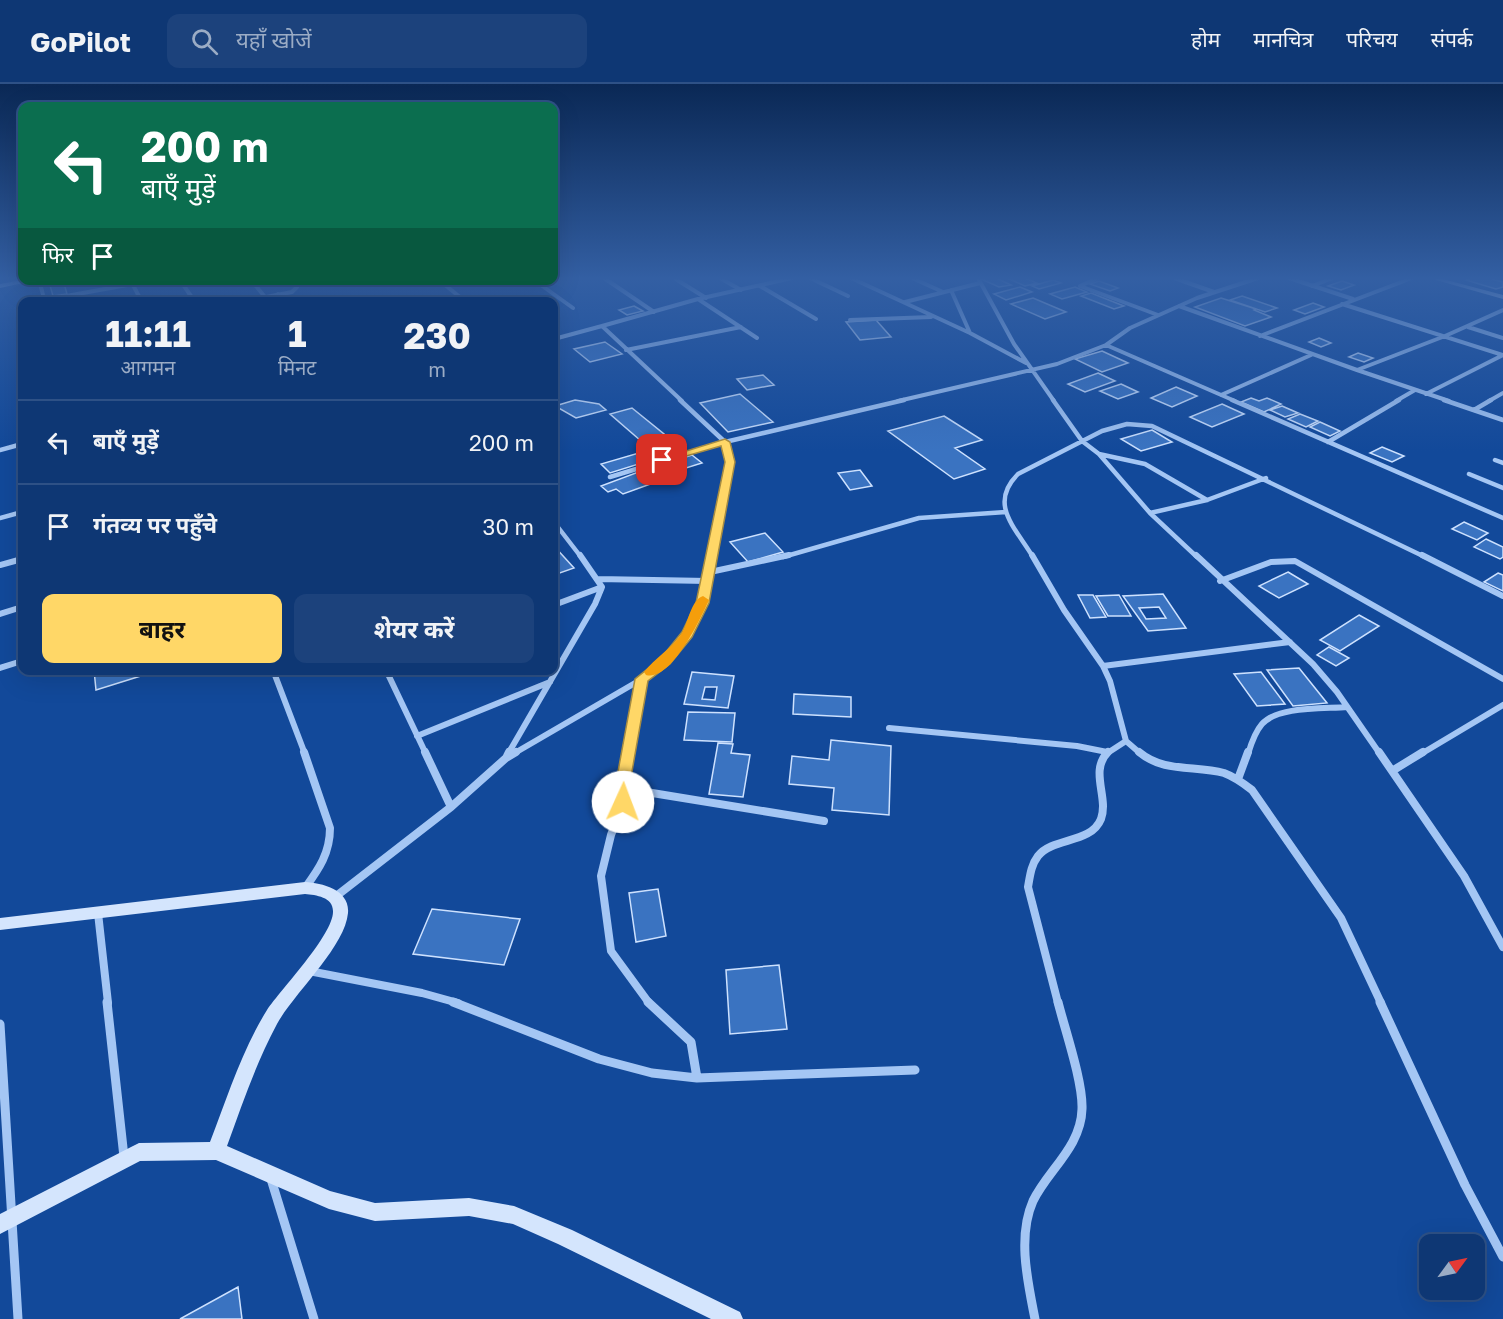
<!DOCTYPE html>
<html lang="hi">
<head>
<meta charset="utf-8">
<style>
  :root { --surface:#0e3774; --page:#1c427c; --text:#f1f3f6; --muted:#9bacc5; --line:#2e5186; --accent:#ffd767 }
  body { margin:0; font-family:"Golos Text","Noto Sans Devanagari",sans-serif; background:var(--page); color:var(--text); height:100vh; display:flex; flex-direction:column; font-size:22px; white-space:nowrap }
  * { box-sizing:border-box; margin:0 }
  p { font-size:20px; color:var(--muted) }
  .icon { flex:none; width:33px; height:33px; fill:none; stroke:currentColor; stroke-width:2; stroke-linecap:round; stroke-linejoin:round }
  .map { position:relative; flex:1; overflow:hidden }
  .sheet { position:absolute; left:18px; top:213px; width:540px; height:378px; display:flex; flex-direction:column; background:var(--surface); border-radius:12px; box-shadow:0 6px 24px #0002,0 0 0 2px var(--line) }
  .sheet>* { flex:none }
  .hud { position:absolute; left:18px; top:18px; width:540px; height:183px; border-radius:12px; box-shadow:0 6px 24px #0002,0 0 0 2px var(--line); background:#0b6e4f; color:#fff; overflow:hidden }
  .needle { width:39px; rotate:57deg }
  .tools { position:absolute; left:1419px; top:1150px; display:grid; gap:12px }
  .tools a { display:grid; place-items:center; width:66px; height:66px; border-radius:12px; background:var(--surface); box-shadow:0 6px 24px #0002,0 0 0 2px var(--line); font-size:30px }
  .pin { position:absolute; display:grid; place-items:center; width:51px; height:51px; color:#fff; margin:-26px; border-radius:12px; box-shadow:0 3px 9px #0006 }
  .me { position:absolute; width:66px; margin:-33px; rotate:2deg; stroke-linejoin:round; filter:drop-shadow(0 0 4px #0008) }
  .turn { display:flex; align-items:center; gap:21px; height:126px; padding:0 24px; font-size:27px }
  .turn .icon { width:78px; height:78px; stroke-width:2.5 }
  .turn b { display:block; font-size:42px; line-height:51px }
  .then { display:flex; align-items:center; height:57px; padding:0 24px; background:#0003; gap:12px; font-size:22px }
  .eta { display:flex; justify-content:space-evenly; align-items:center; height:102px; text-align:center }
  .eta b { font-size:36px; font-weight:700; line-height:42px }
  .primary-button { display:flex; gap:12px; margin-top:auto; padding:12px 24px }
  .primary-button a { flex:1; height:69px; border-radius:12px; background:var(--accent); color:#111; font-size:24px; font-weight:700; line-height:69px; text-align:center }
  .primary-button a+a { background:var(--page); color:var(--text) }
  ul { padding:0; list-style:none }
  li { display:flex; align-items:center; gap:18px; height:84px; padding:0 24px; border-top:2px solid var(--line) }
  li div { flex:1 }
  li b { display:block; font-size:22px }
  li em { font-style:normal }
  header { display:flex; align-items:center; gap:36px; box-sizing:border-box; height:84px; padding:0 30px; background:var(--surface); border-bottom:2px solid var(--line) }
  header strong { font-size:28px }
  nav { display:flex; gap:33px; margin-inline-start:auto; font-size:21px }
  .search { width:420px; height:54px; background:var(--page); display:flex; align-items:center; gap:15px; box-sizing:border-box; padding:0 21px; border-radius:12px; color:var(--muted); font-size:22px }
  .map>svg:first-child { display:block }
  .building { fill:#3a73c1; stroke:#cde1fe; stroke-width:1.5; fill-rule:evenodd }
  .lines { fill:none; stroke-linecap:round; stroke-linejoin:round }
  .street-far4 { stroke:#a4c6f4; stroke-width:4 }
  .street-far3 { stroke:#a4c6f4; stroke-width:4.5 }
  .street-far2 { stroke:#a4c6f4; stroke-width:6 }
  .street-far1 { stroke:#a4c6f4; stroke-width:8 }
  .street { stroke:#a4c6f4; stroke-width:9 }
  .secondary { fill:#d4e5fd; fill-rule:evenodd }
  .route { fill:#ffd767; stroke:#a68c43; stroke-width:1.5 }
  .slow { fill:#f59e0b }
</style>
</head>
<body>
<header>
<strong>GoPilot</strong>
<div class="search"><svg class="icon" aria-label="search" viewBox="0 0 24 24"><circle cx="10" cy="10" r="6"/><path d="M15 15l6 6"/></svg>यहाँ खोजें</div>
<nav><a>होम</a><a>मानचित्र</a><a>परिचय</a><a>संपर्क</a></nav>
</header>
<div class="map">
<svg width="1503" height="1235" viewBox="0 0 1503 1235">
  <rect width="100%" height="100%" fill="#12499a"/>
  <path class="building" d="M996 194 1011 201 999 203 981 195Z
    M1007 194H1025L1037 199 1025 202Z
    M1472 194H1488L1503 198V203L1496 205 1466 196Z
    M63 196 67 210 53 212 49 198Z
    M1053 196 1061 199 1039 205 1032 202Z
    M1099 197 1118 204 1110 207 1090 200Z
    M1342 197 1354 201 1341 206 1328 202Z
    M1020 203 1032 208 1006 216 994 210Z
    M1075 203 1087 208 1062 215 1050 210Z
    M1091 209 1124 222 1114 225 1081 212Z
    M1242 212 1277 224 1265 228 1230 216Z
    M1033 214 1066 228 1045 235 1011 220Z
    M1221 214 1256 225 1254 226 1271 233 1245 242 1195 223Z
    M1313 219 1324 223 1305 230 1294 226Z
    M634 222 643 227 627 231 619 226Z
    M876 236 891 253 860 256 846 238Z
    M1319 254 1331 259 1321 263 1309 258Z
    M605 258 622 270 590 278 574 265Z
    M1102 267 1128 279 1102 288 1075 275Z
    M1358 269 1373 274 1364 278 1349 273Z
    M1098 289 1115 297 1085 308 1068 300Z
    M763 291 774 301 747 306 737 295Z
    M1121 300 1138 308 1118 315 1100 307Z
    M1176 303 1197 312 1172 323 1151 314Z
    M740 310 773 338 728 348 700 319Z
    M1251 314 1259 317 1267 314 1281 320 1264 328 1241 318Z
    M575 316 599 320 606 326 576 334 555 322Z
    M1222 320 1244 330 1212 343 1190 333Z
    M1282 322 1298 329 1285 333 1270 326Z
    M632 324 664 350 641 357 610 330Z
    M1300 330 1318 337 1306 343 1288 335Z
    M944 332 982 356 955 364 985 385 954 395 888 347Z
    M1320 338 1340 347 1330 352 1310 343Z
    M1152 346 1172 358 1141 367 1121 355Z
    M1382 363 1404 372 1392 378 1370 369Z
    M649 366 658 374 610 389 601 380Z
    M692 371 702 379 654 394 644 386Z
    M860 386 872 402 850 406 838 389Z
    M641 387 656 398 623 410 616 405 608 408 601 402Z
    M1464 438 1488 449 1477 456 1452 445Z
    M765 449 783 468 748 478 730 458Z
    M1486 455 1503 463V473L1500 475 1474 463Z
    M554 462 574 484 554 491Z
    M1288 488 1308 500 1279 514 1259 502Z
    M1498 489 1503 491V507L1484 498Z
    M1163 510 1186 544 1148 547 1123 512ZM1159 523 1166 534 1146 535 1139 524Z
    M1078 511H1093L1106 533 1090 534Z
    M1119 511 1131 532H1108L1096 512Z
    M1359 531 1379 542 1340 567 1320 556Z
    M1329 563 1349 574 1336 582 1317 571Z
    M1299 584 1327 619 1293 622 1267 586Z
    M94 586H160L96 606Z
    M692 588 734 592 728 624 684 620ZM705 603H717L715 616 702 615Z
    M1261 588 1285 620 1257 622 1234 590Z
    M794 610 851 613V633L793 630Z
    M688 628 735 629 732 658 684 656Z
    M831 656 891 662 889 731 832 726 834 704 789 700 792 672 829 676Z
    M718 659 733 660 731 669 750 671 743 713 709 710Z
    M658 805 666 852 636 858 629 809Z
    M432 825 520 835 504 881 413 870Z
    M779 881 787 945 730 950 726 886Z
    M238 1203 242 1235H180Z"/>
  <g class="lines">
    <path class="street-far4" d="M604 194 654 228
      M674 194 706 214
      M720 194 741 206
      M810 194 848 212
      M851 194 970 249 1026 279
      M912 194 943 208
      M978 194 1014 260 1054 317
      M1174 194 1214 208
      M1289 194 1353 215
      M39 196 45 218
      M180 196 195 218
      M251 196 265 213
      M439 196 466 218
      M534 196 573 224
      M133 201 142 218
      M760 202 816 235
      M1080 202 1158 231
      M1080 202 1098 194
      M1312 202 1333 194
      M951 206 970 249
      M85 209 89 218
      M278 210 283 218
      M698 215 757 254
      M44 216 155 196
      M239 218 292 208 297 203 291 196
      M905 218 980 199
      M1342 220 1503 271
      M1179 222 1357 286
      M850 236 931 233
      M1468 243 1503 254
      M1260 252 1412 194
      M554 255 602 242
      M1106 261 1235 317
      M626 266 741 243
      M1426 310 1503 271
      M1221 311 1311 271
      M682 317 602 242 698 215 792 194
      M898 317 1057 280 1106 261 1130 244 1197 214 1258 194
      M1396 317 1415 306
      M1449 317 1357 286 1445 252 1503 226
      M1489 317 1503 309"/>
    <path class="street-far3" d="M680 316 725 358 730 378 711 473
      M1053 316 1082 357 1099 370 1150 429 1197 473
      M1232 316 1503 434
      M1444 316 1503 336
      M1474 326 1491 316
      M1328 358 1399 316
      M0 366 22 360
      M1099 370 1145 380 1207 416
      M1495 376 1503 379
      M1469 390 1503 404
      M610 393 725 358 904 316
      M1150 429 1207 416 1266 394
      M0 434 22 428
      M554 438 581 473
      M783 473 919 434 1006 428
      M1033 473C1015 443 988 420 1018 390L1102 347 1127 340 1152 342 1425 473"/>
    <path class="street-far2" d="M1032 471 1064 526 1103 582 1110 597 1126 657 1141 670
      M1196 471 1313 580 1337 608 1380 670
      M1422 471 1503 512
      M0 481 22 475
      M710 488 789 471
      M598 495 708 497
      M1220 497 1271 478 1295 477 1503 595
      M554 521 602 503
      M0 530 22 523
      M1103 582 1290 558
      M0 584 22 577
      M273 586 305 670
      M386 586 426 670
      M889 644 1077 662 1107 668
      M417 652 550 598
      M508 670 595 520 602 503 580 471
      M513 670 642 595 666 577 688 550 702 519 711 471
      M628 670 642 595
      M1106 670 1126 657
      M1248 670C1251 660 1255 648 1262 640 1278 622 1324 625 1347 623
      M1421 670 1503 621"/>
    <path class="street-far1" d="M304 668 330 744C330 769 319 785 305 804
      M425 668 451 723
      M629 668C625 688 619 697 640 707L824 737
      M1139 668C1164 689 1195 681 1224 689 1235 693 1243 699 1252 706L1341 834 1381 919
      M1379 668 1464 792 1503 863
      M507 672 509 668
      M1392 687 1423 668
      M1238 695 1248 668
      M629 702 611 751 601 792 611 867 649 919
      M335 813 451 723 506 674 516 668
      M98 829 108 919
      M309 887 422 909 458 919
      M1058 919 1028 803C1030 792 1031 781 1038 772 1053 753 1091 760 1101 735 1109 713 1089 687 1108 668"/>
    <path class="street" d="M107 918 124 1073
      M453 918 599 975 652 989 697 994 915 986
      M648 918 691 958 697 994
      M1380 918 1465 1101 1503 1173
      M0 940 18 1235
      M271 1095 314 1235
      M1035 1235C1028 1199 1017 1153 1033 1117 1048 1086 1081 1063 1082 1025 1083 998 1065 946 1058 918"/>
    <path class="secondary" d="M1429 194H1439L1503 211V215Z
      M22 196H37L0 204V200Z
      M305 798C323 799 350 806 348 829 345 863 294 909 277 940 256 979 242 1021 227 1062L330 1107 375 1119 469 1114 514 1122 572 1146 740 1228 743 1235H711L558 1160 513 1140 469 1132 375 1137 329 1125 216 1076 140 1077 0 1150V1130L133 1062 139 1059 210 1058C227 1014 242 966 267 926 281 905 334 850 333 827 333 813 316 811 305 810L0 846V834Z"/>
  </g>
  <linearGradient id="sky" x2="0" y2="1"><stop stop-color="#0a2855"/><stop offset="0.53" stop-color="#335fa3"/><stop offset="1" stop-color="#335fa3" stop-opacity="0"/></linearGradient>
  <rect width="1503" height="367" fill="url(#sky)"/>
  <path class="route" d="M725 355 730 358 735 378 709 519 692 553 670 580 648 597 631 693 637 702 629 722H618L616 718 622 702 617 693 635 595 661 574 682 548 696 519 725 378 721 362 662 379 657 376Z"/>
  <path class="slow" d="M703 512 709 516C701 534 671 598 646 591L644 588C655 574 671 565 682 549 688 539 691 516 703 512Z"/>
</svg>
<div class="tools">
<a><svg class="needle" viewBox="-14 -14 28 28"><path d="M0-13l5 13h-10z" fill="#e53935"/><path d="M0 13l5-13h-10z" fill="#9bacc5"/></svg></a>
</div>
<div class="pin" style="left:662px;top:376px;background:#d93025"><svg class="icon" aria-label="arrive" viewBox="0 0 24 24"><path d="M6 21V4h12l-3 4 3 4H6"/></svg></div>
<svg class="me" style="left:623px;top:718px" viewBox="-20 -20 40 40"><circle r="19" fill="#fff"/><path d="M0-13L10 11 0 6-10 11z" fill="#ffd767"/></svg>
<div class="hud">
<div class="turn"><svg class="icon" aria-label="left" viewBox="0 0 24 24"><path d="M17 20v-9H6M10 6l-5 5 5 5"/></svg><div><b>200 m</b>बाएँ मुड़ें</div></div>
<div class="then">फिर<svg class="icon" aria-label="arrive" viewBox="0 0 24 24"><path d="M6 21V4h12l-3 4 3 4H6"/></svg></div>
</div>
<section class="sheet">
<div class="eta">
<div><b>11:11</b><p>आगमन</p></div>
<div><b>1</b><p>मिनट</p></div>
<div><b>230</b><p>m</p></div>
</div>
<ul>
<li><svg class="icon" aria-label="left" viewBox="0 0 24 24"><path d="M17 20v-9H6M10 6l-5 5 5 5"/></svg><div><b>बाएँ मुड़ें</b></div><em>200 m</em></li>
<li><svg class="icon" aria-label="arrive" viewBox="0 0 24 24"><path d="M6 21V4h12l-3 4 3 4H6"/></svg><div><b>गंतव्य पर पहुँचे</b></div><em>30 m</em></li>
</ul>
<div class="primary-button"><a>बाहर</a><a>शेयर करें</a></div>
</section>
</div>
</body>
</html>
